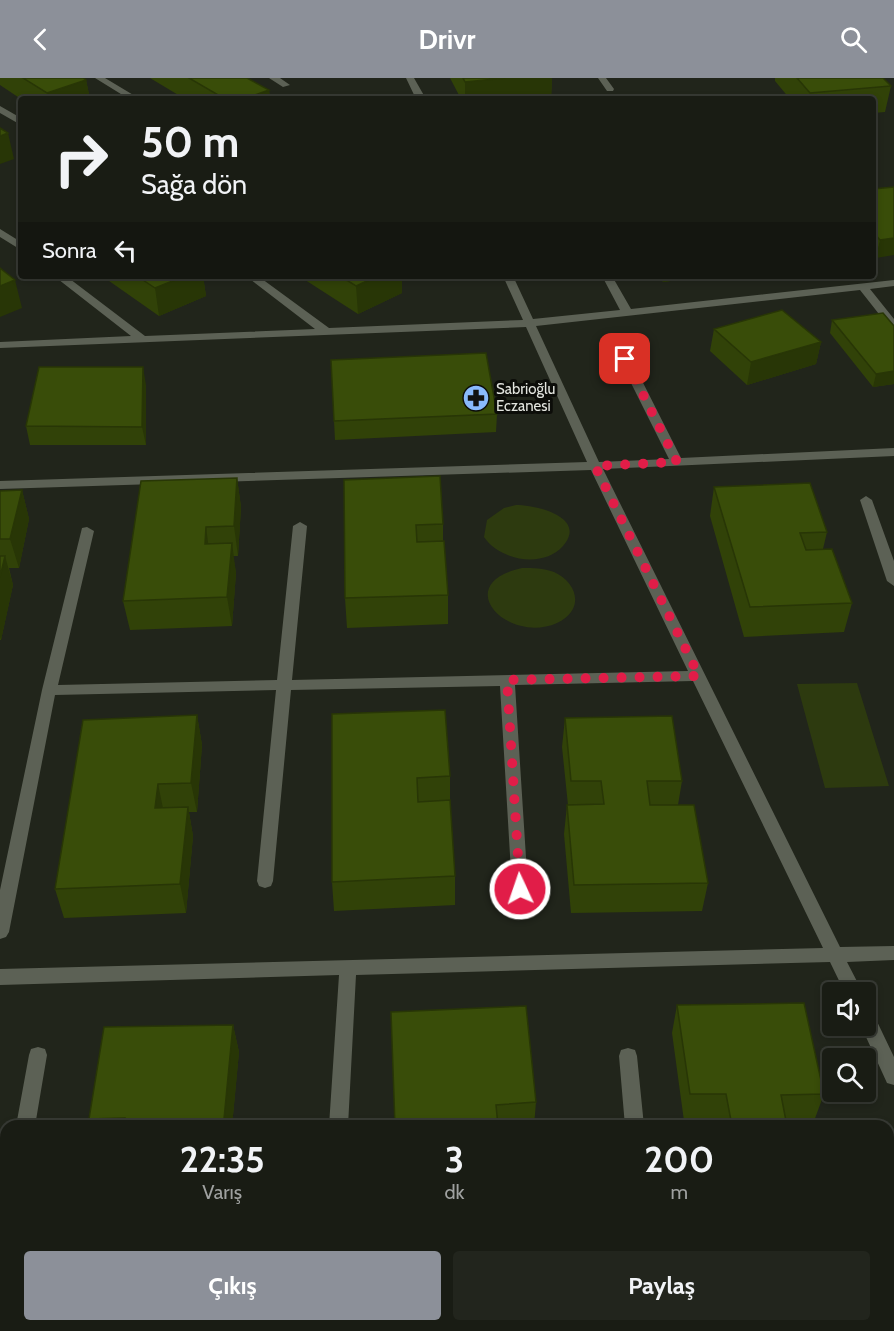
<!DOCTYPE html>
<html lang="tr">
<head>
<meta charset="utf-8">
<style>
  :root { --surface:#191c14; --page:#22251d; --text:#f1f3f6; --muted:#9fa1a0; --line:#373a34; --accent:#8c9099 }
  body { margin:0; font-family:Cabin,sans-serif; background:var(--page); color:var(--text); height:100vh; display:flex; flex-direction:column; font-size:22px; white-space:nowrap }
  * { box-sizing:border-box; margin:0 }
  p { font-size:20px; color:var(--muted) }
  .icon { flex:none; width:33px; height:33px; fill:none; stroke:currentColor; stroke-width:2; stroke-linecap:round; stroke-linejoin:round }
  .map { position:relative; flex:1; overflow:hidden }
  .drawer { position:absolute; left:0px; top:1042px; width:894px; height:212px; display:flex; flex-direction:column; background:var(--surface); border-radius:18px 18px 0 0; box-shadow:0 3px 9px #0003,0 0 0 2px var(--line) }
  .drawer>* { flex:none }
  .guide { position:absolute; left:18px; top:18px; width:858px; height:183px; border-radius:6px; box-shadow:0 3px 9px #0003,0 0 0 2px var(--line); background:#191c14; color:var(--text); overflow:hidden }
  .tools { position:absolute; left:822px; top:904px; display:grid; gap:12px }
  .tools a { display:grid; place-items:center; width:54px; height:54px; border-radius:6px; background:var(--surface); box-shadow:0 3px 9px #0003,0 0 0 2px var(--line); font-size:30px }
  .pin { position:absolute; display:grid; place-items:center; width:51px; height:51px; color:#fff; margin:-26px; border-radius:12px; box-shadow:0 3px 9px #0006 }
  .me { position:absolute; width:66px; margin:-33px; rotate:357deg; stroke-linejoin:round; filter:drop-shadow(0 0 4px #0008) }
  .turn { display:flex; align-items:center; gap:21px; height:126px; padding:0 24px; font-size:27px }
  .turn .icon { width:78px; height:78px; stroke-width:2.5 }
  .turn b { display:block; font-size:42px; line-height:51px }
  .then { display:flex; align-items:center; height:57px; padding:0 24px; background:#0003; gap:12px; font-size:22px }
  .eta { display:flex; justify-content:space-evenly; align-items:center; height:102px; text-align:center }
  .eta b { font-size:36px; font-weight:800; line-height:42px }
  .cta { display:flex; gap:12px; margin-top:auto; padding:12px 24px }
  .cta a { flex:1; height:69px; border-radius:6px; background:var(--accent); color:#fff; font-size:24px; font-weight:800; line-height:69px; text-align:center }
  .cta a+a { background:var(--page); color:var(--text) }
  header { display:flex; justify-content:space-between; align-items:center; height:78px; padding:0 24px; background:var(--accent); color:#fff; font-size:27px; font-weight:800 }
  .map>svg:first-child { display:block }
  .green { fill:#2d3a0f }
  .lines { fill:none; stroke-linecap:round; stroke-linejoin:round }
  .minor { fill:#5c6155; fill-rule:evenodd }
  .wall { fill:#314208 }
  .shaded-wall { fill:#283606 }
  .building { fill:#394d09; stroke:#283606; stroke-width:1.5 }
  .route { stroke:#e11d48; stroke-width:10; stroke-dasharray:0 18 }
  .labels { text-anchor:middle; stroke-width:6; stroke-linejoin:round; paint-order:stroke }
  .far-poi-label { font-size:15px; fill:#e3e5df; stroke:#0c0d09; text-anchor:start }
</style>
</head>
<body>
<header><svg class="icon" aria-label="back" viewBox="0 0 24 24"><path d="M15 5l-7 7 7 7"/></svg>Drivr<svg class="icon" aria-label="search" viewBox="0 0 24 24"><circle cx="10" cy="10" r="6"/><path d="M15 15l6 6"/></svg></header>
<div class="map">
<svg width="894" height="1253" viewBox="0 0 894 1253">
  <rect width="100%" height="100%" fill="#21251b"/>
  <path class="green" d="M516 427C536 427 588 439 563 468 543 491 499 482 484 459L487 442 504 430Z
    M522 490C533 490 543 490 554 494 578 505 585 532 557 545 508 567 449 506 522 490Z
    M857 605 889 708 825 710 797 606Z"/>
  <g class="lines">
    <path class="minor" d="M95 0H105L140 21H129Z
      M269 0H280L290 7 283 9Z
      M406 0H414L426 21H416Z
      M598 0H606L614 11 613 13H607Z
      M0 28 21 40V47L0 35Z
      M0 151 21 164V172L0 159Z
      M54 198H66L145 258 315 251 246 198H258L329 250 523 242 503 198H513L533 241 620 232 602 198H612L631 231 894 202V208L870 211 894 241V251L890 250 860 212 536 248 599 384 669 381 619 281 625 278 631 281 681 380 894 370V378L603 391 840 869 894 868V882L847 884 863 915H845L830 884 356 897 348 1048H329L339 897 0 907V891L823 870 693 603 515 607 528 811 526 816 520 818 514 816 512 811 500 608 291 612 273 803 271 808 265 810 259 808 257 803 276 612 55 617 9 854 6 859 0 861V812L42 612 82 450 87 449 94 453 58 607 277 602 293 448 300 444 307 448 292 602 688 593 591 392 0 411V403L587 384 526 249 0 270V264L131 258Z
      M866 418 872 422 894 483V508L887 503 860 422Z
      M866 931 872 933 894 979V1007L887 1005 861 948H866Z
      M38 969 45 971 47 977 35 1048H16L29 977 31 971Z
      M628 970 635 972 637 978 644 1048H625L619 978 621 972Z
      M6 1145V1196L0 1198V1148Z
      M0 1225H6V1247H0Z
      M317 1248H339V1253H317Z
      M645 1248H667L668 1253H646Z"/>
  </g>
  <path class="wall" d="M0 0H83L86 2 90 21H21L0 7Z
    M150 0H247L269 12 270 21H185Z
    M450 0H552L551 21H461Z
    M775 0H883L891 8 885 34 873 35V21H790L775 3Z
    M894 109 876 180 873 176V111Z
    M102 198H203L206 218 159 238Z
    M299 198H402V215L358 236Z
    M659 198H709L663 204Z
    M832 242 894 248V306L873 309 830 255Z
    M714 251 821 264 816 286 747 307 710 273Z
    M146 307V367H30L26 348Z
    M497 336 496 354 335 362 334 343Z
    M237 400 241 429 238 478H233L236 495 232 548 130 552 123 523Z
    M344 402 443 446V463L448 517V546L347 550 345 520Z
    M714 409 827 454 823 471 852 525 844 554 744 559 710 438Z
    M22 412 29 441 19 490H9L13 507 1 562H0V413Z
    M332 636 450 698V723L455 798V827L334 833 332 804Z
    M197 637 202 667 197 734H189L193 758 186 835 64 840 55 811Z
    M565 640 682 703 678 727 708 805 702 833 571 835 564 756 567 727H568L562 669Z
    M677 927 824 1016 814 1043H786L787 1048H720L719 1042 684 1043 672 955Z
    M391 934 536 1024 534 1048H395Z
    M233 947 239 974 232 1048H91L89 1041Z"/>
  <path class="shaded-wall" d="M505 0H552L551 21H465V4Z
    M86 2 90 21H48L47 15Z
    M269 12 270 21H243Z
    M8 55 14 81 0 86V58Z
    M894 160V177L876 180 880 162Z
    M185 198H203L206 218 159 238 155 210Z
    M378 198H402V215L358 236 356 208Z
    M664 198H709L663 204Z
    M15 202 22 230 0 239V208Z
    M821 264 816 286 747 307 751 284Z
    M143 289 146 307V367L142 349Z
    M894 293V306L873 309 876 296Z
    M237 400 241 429 238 478 234 448Z
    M22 412 29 441 19 490 10 461Z
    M206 449 210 479 205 466Z
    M232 465 236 495 232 548 227 519Z
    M5 478 13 507 1 562 0 559V499Z
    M197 637 202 667 197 734 191 705Z
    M158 706 164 735 155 730Z
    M188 729 193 758 186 835 180 806Z
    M233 947 239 974 232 1048H226L224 1041Z"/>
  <path class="building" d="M23 0H83L86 2 47 15Z
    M189 0H247L269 12 243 21H225Z
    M463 0H505L465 4Z
    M797 0H883L891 8 810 15Z
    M0 50 8 55 0 58Z
    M894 109V160L880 162 873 154V111Z
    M0 190 15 202 0 208Z
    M137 198H185L155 210Z
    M340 198H378L356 208Z
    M782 232 821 264 751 284 714 251Z
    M883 235 894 248V293L876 296 832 242Z
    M486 275 497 336 334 343 331 282Z
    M39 289H143L142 349 26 348Z
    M440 398 443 446 416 447 417 464 444 463 448 517 345 520 344 402Z
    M237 400 234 448 206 449 205 466 232 465 227 519 123 523 141 403Z
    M810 405 827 454 800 455 806 472 832 471 852 525 750 529 714 409Z
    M22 412 10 461H0V413Z
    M0 478H5L0 499Z
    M445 632 450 698 417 700 418 724 450 722 455 798 332 804V636Z
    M197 637 191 705 158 706 155 730 188 729 180 806 55 811 83 642Z
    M672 638 682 703H647L650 727H694L708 805 574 807 567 727 604 726 601 703H571L565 640Z
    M804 925 824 1016 781 1017 787 1048H732L726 1016H690L677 927Z
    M526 928 536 1024 496 1027 498 1048H395L391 934Z
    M233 947 224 1041H180L179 1048H124L125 1040 89 1041 104 949Z"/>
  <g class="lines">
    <path class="route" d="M520 811 507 602 699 598 595 388 677 384 625 281"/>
  </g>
  <defs>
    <symbol id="pharmacy-disc" viewBox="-11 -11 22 22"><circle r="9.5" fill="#89bafc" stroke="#0c0d09"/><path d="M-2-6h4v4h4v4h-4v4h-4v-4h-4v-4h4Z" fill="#111"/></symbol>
  </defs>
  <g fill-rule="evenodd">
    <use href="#pharmacy-disc" x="461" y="305" width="30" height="30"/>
  </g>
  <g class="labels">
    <g class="far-poi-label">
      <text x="496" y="316">Sabrioğlu<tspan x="496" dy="17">Eczanesi</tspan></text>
    </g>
  </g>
</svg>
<div class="tools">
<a><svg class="icon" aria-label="sound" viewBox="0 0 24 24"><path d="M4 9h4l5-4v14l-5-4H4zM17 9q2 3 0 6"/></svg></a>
<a><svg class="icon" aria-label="search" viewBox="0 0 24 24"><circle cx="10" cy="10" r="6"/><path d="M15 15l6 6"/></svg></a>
</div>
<div class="pin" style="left:625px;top:281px;background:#d93025"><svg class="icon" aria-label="arrive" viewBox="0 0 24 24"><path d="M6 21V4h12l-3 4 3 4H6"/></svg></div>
<svg class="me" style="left:520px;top:811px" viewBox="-20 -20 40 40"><circle r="17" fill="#e11d48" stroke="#fff" stroke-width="3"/><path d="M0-11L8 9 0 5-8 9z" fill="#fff"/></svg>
<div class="guide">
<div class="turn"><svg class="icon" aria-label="right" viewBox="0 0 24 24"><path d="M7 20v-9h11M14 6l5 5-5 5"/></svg><div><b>50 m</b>Sağa dön</div></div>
<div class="then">Sonra<svg class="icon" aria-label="left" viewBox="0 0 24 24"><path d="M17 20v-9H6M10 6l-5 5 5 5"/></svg></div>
</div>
<section class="drawer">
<div class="eta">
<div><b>22:35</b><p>Varış</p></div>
<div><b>3</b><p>dk</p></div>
<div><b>200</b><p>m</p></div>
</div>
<div class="cta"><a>Çıkış</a><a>Paylaş</a></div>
</section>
</div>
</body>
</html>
